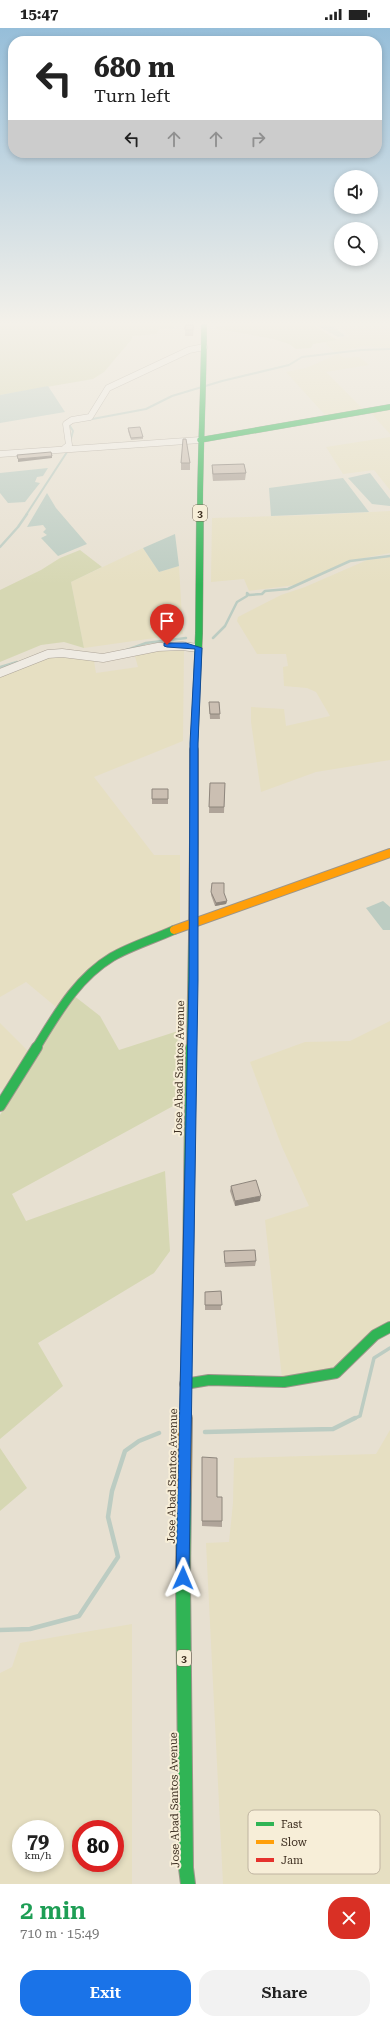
<!DOCTYPE html>
<html lang="en">
<head>
<meta charset="utf-8">
<style>
  :root { --surface:#fff; --page:#f2f2f2; --text:#222; --muted:#767676; --accent:#1a73e8 }
  body { margin:0; font-family:"Roboto Serif",serif; background:var(--page); color:var(--text); height:100vh; display:flex; flex-direction:column; font-size:15px; white-space:nowrap }
  * { box-sizing:border-box; margin:0 }
  p { font-size:13px; color:var(--muted) }
  .icon { flex:none; width:22px; height:22px; fill:none; stroke:currentColor; stroke-width:2; stroke-linecap:round; stroke-linejoin:round }
  .map { position:relative; height:1856px; overflow:hidden }
  .drawer { display:flex; flex-direction:column; background:var(--surface); flex:1 }
  .drawer>* { flex:none }
  .guide { position:absolute; left:8px; top:8px; width:374px; height:122px; border-radius:16px; box-shadow:0 2px 6px #0003; background:#fff; color:var(--text); overflow:hidden }
  .controls { position:absolute; left:334px; top:142px; display:grid; gap:8px }
  .controls a { display:grid; place-items:center; width:44px; height:44px; border-radius:50%; background:var(--surface); box-shadow:0 2px 6px #0003; font-size:20px }
  .speed { position:absolute; left:12px; top:1792px; display:flex; gap:8px; font-size:20px; font-weight:700; text-align:center }
  .speed>* { display:grid; place-content:center; width:52px; height:52px; border-radius:50%; background:var(--surface); box-shadow:0 2px 6px #0003; line-height:1 }
  .speed small { font-size:10px; font-weight:400 }
  .speed .limit { border:6px solid #d22; background:#fff; color:#111 }
  .pin { position:absolute; display:grid; place-items:center; width:34px; height:34px; color:#fff; margin:-41px -17px; border-radius:50% 50% 50% 0; rotate:-45deg; box-shadow:0 0 4px #0007 }
  .pin .icon { rotate:45deg }
  .me { position:absolute; width:44px; margin:-22px; rotate:1deg; stroke-linejoin:round; filter:drop-shadow(0 0 3px #0008) }
  .turn { display:flex; align-items:center; gap:14px; height:84px; padding:0 20px; font-size:18px }
  .turn .icon { width:52px; height:52px; stroke-width:2.5 }
  .turn b { display:block; font-size:28px; line-height:34px }
  .lanes { display:flex; align-items:center; height:38px; padding:0 20px; background:#0003; justify-content:center; gap:20px; direction:ltr }
  .lanes .off { opacity:.35 }
  .round { display:grid; place-items:center; flex:none; width:42px; height:42px; border-radius:16px; background:var(--page) }
  .overview { display:flex; align-items:center; justify-content:space-between; height:68px; padding:0 20px }
  h1 { font-size:24px; font-weight:600; line-height:30px; color:#1e9e55 }
  .cta { display:flex; gap:8px; margin-top:auto; padding:8px 20px }
  .cta a { flex:1; height:46px; border-radius:16px; background:var(--accent); color:#fff; font-size:16px; font-weight:600; line-height:46px; text-align:center }
  .cta a+a { background:var(--page); color:var(--text) }
  .status { display:flex; justify-content:space-between; align-items:center; height:28px; padding:0 20px; background:var(--surface); direction:ltr }
  .status svg { height:11px; fill:currentColor }
  .map>svg:first-child { display:block }
  .farmland { fill:#e6dfc2; fill-rule:evenodd }
  .green { fill:#d6d7b3 }
  .water { fill:#bcccc2 }
  .lines { fill:none; stroke-linecap:round; stroke-linejoin:round }
  .stream-far3 { stroke:#bcccc2; stroke-width:2 }
  .stream-far2 { stroke:#bcccc2; stroke-width:2.5 }
  .stream-far1 { stroke:#bcccc2; stroke-width:3.5 }
  .stream { stroke:#bcccc2; stroke-width:4.5 }
  .street-far1-casing { stroke:#ada599; stroke-width:7 }
  .street-casing { stroke:#ada599; stroke-width:9 }
  .fast-far4-casing { stroke:#9c958a; stroke-width:6 }
  .fast-far3-casing { stroke:#9c958a; stroke-width:8 }
  .fast-far2-casing { stroke:#9c958a; stroke-width:10 }
  .fast-far1-casing { stroke:#9c958a; stroke-width:12 }
  .fast-casing { stroke:#9c958a; stroke-width:16 }
  .slow-far2-casing { stroke:#9c958a; stroke-width:10 }
  .slow-far1-casing { stroke:#9c958a; stroke-width:12 }
  .slow-casing { stroke:#9c958a; stroke-width:16 }
  .jam-casing { stroke:#9c958a; stroke-width:10 }
  .street-far1 { stroke:#efebe3; stroke-width:6 }
  .street { stroke:#efebe3; stroke-width:8 }
  .fast-far4 { stroke:#30b455; stroke-width:5.5 }
  .fast-far3 { stroke:#30b455; stroke-width:7 }
  .fast-far2 { stroke:#30b455; stroke-width:8 }
  .fast-far1 { stroke:#30b455; stroke-width:10 }
  .fast { stroke:#30b455; stroke-width:14 }
  .slow-far2 { stroke:#ff9f0a; stroke-width:8 }
  .slow-far1 { stroke:#ff9f0a; stroke-width:10 }
  .slow { stroke:#ff9f0a; stroke-width:14 }
  .jam { stroke:#e5322d; stroke-width:8 }
  .wall { fill:#afa499 }
  .shaded-wall { fill:#8e867d }
  .building { fill:#cbbfb2; stroke:#8e867d }
  .route { fill:#1a73e8; stroke:#114b97 }
  .labels { text-anchor:middle; stroke-width:4; stroke-linejoin:round; paint-order:stroke }
  .shield { fill:#f7eed8; stroke:#756857; stroke-width:1 }
  .shield-label { font-size:10px; font-weight:bold; fill:#3d2e20 }
  .street-label { font-size:11px; fill:#3d2e20; stroke:#f7eed8 }
  .key { fill:#f7eed8; stroke:#bfb4a1; stroke-width:1 }
  .key-label { font-size:11px; fill:#3d2e20 }
</style>
</head>
<body>
<div class="status"><b>15:47</b><svg viewBox="0 0 49 12"><path d="M0 12V9h3v3zM5 12V6h3v6zM10 12V3h3v9zM15 12V0h3v12zM26 1h20v11H26zM47 4h2v5h-2z"/></svg></div>
<div class="map">
<svg width="390" height="1856" viewBox="0 0 390 1856">
  <rect width="100%" height="100%" fill="#e7e0d1"/>
  <path class="farmland" d="M336 297H390V320L364 318 335 324 324 314 349 308Z
    M338 326 344 330 359 329 369 337 326 344 363 381 326 388 286 344 306 340Z
    M390 380V406L369 383Z
    M390 409V462L374 442 343 446 326 419Z
    M390 483V525L348 533 295 557 249 563 244 551 211 554 212 490 317 487Z
    M143 520 159 544 179 538 183 606 84 620 71 554Z
    M390 529V732L316 744 261 764 251 694V679L284 681 286 698 330 688 316 664 307 660 284 658 283 639 288 638 286 626H257L237 593 238 589 281 567 305 559 367 532Z
    M184 619 183 713 94 749 154 827H180V897L110 927 56 979 26 954 0 969V648L54 627 94 633 96 645 138 639 134 625Z
    M390 993V1295L331 1343 282 1350 265 1192 309 1178 282 1119 250 1034 305 1014 350 1013Z
    M0 995 29 1024 6 1064 0 1060Z
    M390 1402V1856H223L206 1515 229 1514 233 1475 234 1430 376 1426Z
    M132 1596V1856H0V1645L12 1639 20 1615ZM21 1801H55V1835H21ZM81 1801H115V1835H81Z"/>
  <path class="green" d="M0 297H174V300L159 301 157 306 132 308V311L104 344 93 351 0 367Z
    M230 297H313L337 312 313 316 311 320 296 321 289 316 273 311 214 300Z
    M80 522 102 539 71 554 84 620 64 614 41 617 0 634V562L41 542 60 530Z
    M73 967 100 988 119 1022 178 1003 175 1077 12 1166 26 1193 165 1143 170 1223 154 1245 38 1315 63 1358 0 1411V1087Z
    M0 1420 27 1460 0 1483Z"/>
  <path class="water" d="M316 297H331L345 308 338 309Z
    M48 358 65 384 0 395V367Z
    M48 440 43 448 37 449 35 454 40 455 25 474 8 475 0 465V445Z
    M370 445 390 471V478L372 476 348 450Z
    M343 450 369 484 271 488 269 460Z
    M47 465 56 480 87 516 58 528 41 510 47 507 43 504 46 501 43 497 27 499Z
    M175 506 179 538 159 544 143 520Z
    M383 873 390 879V902H383L366 880Z"/>
  <g class="lines">
    <path class="stream-far3" d="M87 392 146 381 172 368 222 353 289 337 302 329 361 322 390 321
      M70 394 68 395 73 403 70 414
      M26 487 67 424"/>
    <path class="stream-far2" d="M0 519 18 499 27 486
      M213 610 225 598 237 574 247 568V565L249 567 262 566 265 563 288 561 350 533 390 528
      M124 623 146 615 186 610
      M0 639 17 634"/>
    <path class="stream-far1" d="M353 1391 360 1388 374 1330 390 1320"/>
    <path class="stream" d="M205 1404 333 1401 355 1390
      M0 1602 30 1601 79 1588 118 1529 108 1489 112 1463 125 1423 139 1413 159 1405"/>
    <defs>
      <path id="street-far1" d="M65 420 69 417 66 396 72 392 90 389 108 360 189 322 204 319
        M0 426 200 412"/>
      <path id="street" d="M0 645 48 626 62 625 103 630 158 619 182 618 198 620"/>
      <path id="fast-far4" d="M200 412 390 379
        M200 487C200 423 204 360 204 297"/>
      <path id="fast-far3" d="M194 723 199 605 200 486"/>
      <path id="fast-far2" d="M194 722V814
        M36 1020C57 986 77 950 112 929 131 918 154 911 174 902
        M191 1020 193 911"/>
      <path id="fast-far1" d="M0 1078 37 1019
        M188 1233 191 1019
        M185 1356 209 1352 284 1354 336 1345 375 1307 390 1299"/>
      <path id="fast" d="M184 1462 183 1550 186 1840 188 1856"/>
      <path id="slow-far2" d="M174 902 390 825"/>
      <path id="slow-far1" d="M185 1391 188 1233"/>
      <path id="slow" d="M184 1462 185 1390"/>
      <path id="jam" d="M193 911 194 814"/>
    </defs>
    <use href="#street-far1" class="street-far1-casing"/>
    <use href="#street" class="street-casing"/>
    <use href="#fast-far4" class="fast-far4-casing"/>
    <use href="#fast-far3" class="fast-far3-casing"/>
    <use href="#fast-far2" class="fast-far2-casing"/>
    <use href="#fast-far1" class="fast-far1-casing"/>
    <use href="#fast" class="fast-casing"/>
    <use href="#slow-far2" class="slow-far2-casing"/>
    <use href="#slow-far1" class="slow-far1-casing"/>
    <use href="#slow" class="slow-casing"/>
    <use href="#jam" class="jam-casing"/>
    <use href="#street-far1" class="street-far1"/>
    <use href="#street" class="street"/>
    <use href="#fast-far4" class="fast-far4"/>
    <use href="#fast-far3" class="fast-far3"/>
    <use href="#fast-far2" class="fast-far2"/>
    <use href="#fast-far1" class="fast-far1"/>
    <use href="#fast" class="fast"/>
    <use href="#slow-far2" class="slow-far2"/>
    <use href="#slow-far1" class="slow-far1"/>
    <use href="#slow" class="slow"/>
    <use href="#jam" class="jam"/>
  </g>
  <path class="wall" d="M185 297H194L193 308H185Z
    M128 400 143 409V411L131 412 128 403Z
    M181 435H190V442H181Z
    M212 437 246 445 245 452 213 453 212 444Z
    M209 674H219L220 691H210Z
    M210 755H225L224 785H209Z
    M152 761H168V776H152Z
    M212 855 224 865 227 873 226 876 215 878 211 867Z
    M231 1158 260 1173 235 1178 230 1163Z
    M224 1223 256 1233 255 1238 225 1239Z
    M221 1263V1282H205V1264Z
    M202 1429 217 1469H222V1499L202 1498Z"/>
  <path class="shaded-wall" d="M52 428V430L18 434V431Z
    M227 873 226 876 215 878 216 875Z
    M261 1168 260 1173 235 1178V1173Z"/>
  <path class="building" d="M185 297H193V302H185Z
    M140 399 143 409 131 410 128 400Z
    M183 411H186L190 435H181Z
    M51 424 52 428 18 431 17 427Z
    M244 436 246 445 213 446 212 437Z
    M209 674H219L220 686H210Z
    M210 755H225L224 779H209Z
    M152 761H168V771H152Z
    M212 855H224V865L227 873 216 875 211 864Z
    M256 1152 261 1168 235 1173 231 1158Z
    M255 1222 256 1233 225 1235 224 1223Z
    M221 1263 222 1277H205V1264Z
    M202 1429 217 1430V1469H222V1493H202Z"/>
  <linearGradient id="sky" x2="0" y2="1"><stop stop-color="#96bed9"/><stop offset="0.53" stop-color="#f4f1ea"/><stop offset="1" stop-color="#f4f1ea" stop-opacity="0"/></linearGradient>
  <rect width="390" height="557" fill="url(#sky)"/>
  <path class="route" d="M164 615H186L202 620 198 715V952L189 1550 187 1555 183 1557 178 1555 176 1550 189 952 190 715 195 621 167 619 164 618Z"/>
  <g class="labels">
    <g class="shield">
      <rect x="193" y="477" width="14" height="16" rx="3"/>
      <rect x="177" y="1622" width="14" height="16" rx="3"/>
    </g>
    <g class="shield-label">
      <text x="200" y="489">3</text>
      <text x="184" y="1634">3</text>
    </g>
    <g class="street-label">
      <text transform="translate(179 1040) rotate(-89)" y="4">Jose Abad Santos Avenue</text>
      <text transform="translate(172 1448) rotate(-89)" y="4">Jose Abad Santos Avenue</text>
      <text transform="translate(174 1772) rotate(-91)" y="4">Jose Abad Santos Avenue</text>
    </g>
  </g>
  <rect x="248" y="1782" width="132" height="64" rx="6" class="key"/>
  <rect x="256" y="1794" width="18" height="4" fill="#30b455"/>
  <rect x="256" y="1812" width="18" height="4" fill="#ff9f0a"/>
  <rect x="256" y="1830" width="18" height="4" fill="#e5322d"/>
  <g class="key-label">
    <text x="281" y="1800">Fast</text>
    <text x="281" y="1818">Slow</text>
    <text x="281" y="1836">Jam</text>
  </g>
</svg>
<div class="controls">
<a><svg class="icon" aria-label="sound" viewBox="0 0 24 24"><path d="M4 9h4l5-4v14l-5-4H4zM17 9q2 3 0 6"/></svg></a>
<a><svg class="icon" aria-label="search" viewBox="0 0 24 24"><circle cx="10" cy="10" r="6"/><path d="M15 15l6 6"/></svg></a>
</div>
<div class="speed"><div>79<small>km/h</small></div><div class="limit">80</div></div>
<div class="pin" style="left:167px;top:617px;background:#d93025"><svg class="icon" aria-label="arrive" viewBox="0 0 24 24"><path d="M6 21V4h12l-3 4 3 4H6"/></svg></div>
<svg class="me" style="left:183px;top:1550px" viewBox="-20 -20 40 40"><path d="M0-17L14 15 0 8-14 15z" fill="#1a73e8" stroke="#fff" stroke-width="4"/></svg>
<div class="guide">
<div class="turn"><svg class="icon" aria-label="left" viewBox="0 0 24 24"><path d="M17 20v-9H6M10 6l-5 5 5 5"/></svg><div><b>680 m</b>Turn left</div></div>
<div class="lanes"><svg class="icon" aria-label="left" viewBox="0 0 24 24"><path d="M17 20v-9H6M10 6l-5 5 5 5"/></svg><svg class="icon off" aria-label="ahead" viewBox="0 0 24 24"><path d="M12 20V5M6 11l6-6 6 6"/></svg><svg class="icon off" aria-label="ahead" viewBox="0 0 24 24"><path d="M12 20V5M6 11l6-6 6 6"/></svg><svg class="icon off" aria-label="right" viewBox="0 0 24 24"><path d="M7 20v-9h11M14 6l5 5-5 5"/></svg></div>
</div>
</div>
<section class="drawer">
<div class="overview"><div><h1>2 min</h1><p>710 m · 15:49</p></div><a class="round" style="background:#d93025;color:#fff"><svg class="icon" aria-label="close" viewBox="0 0 24 24"><path d="M6 6l12 12M18 6L6 18"/></svg></a></div>
<div class="cta"><a>Exit</a><a>Share</a></div>
</section>
</body>
</html>
